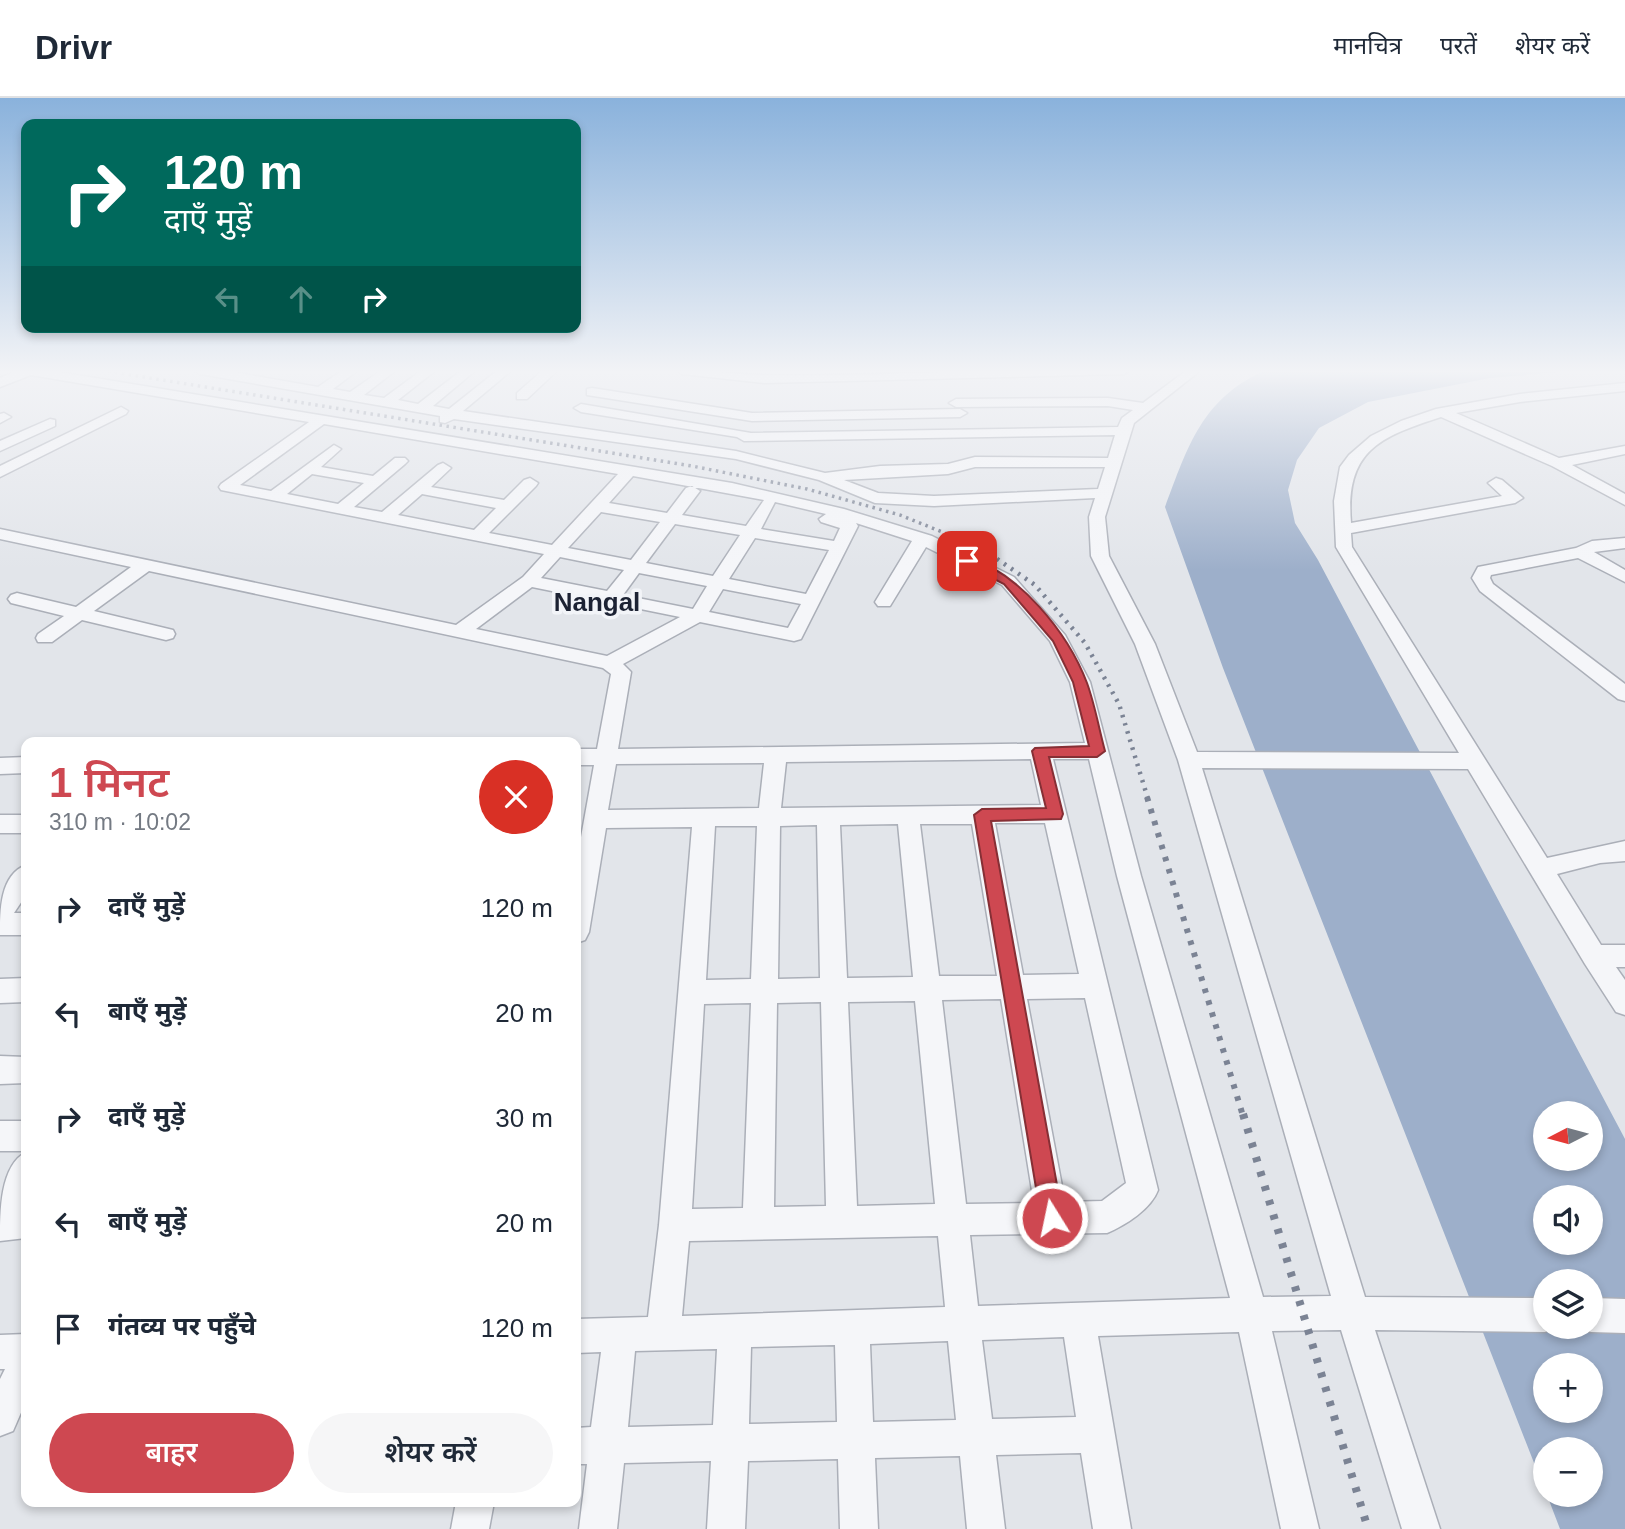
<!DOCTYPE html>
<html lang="hi">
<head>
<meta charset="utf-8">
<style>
  :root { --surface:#fff; --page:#f6f6f7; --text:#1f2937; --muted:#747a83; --line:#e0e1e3; --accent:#ce4851 }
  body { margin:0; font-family:Helvetica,"Noto Sans Devanagari",sans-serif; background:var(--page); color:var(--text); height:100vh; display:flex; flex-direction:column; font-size:26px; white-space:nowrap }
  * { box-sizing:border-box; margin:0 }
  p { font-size:23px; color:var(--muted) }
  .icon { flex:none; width:38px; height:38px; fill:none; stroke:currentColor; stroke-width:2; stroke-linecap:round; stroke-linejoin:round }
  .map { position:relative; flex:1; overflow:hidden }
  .sheet { position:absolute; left:21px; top:639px; width:560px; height:770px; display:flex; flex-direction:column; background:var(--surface); border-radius:14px; box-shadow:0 4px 10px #0003 }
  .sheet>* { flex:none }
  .banner { position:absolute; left:21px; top:21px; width:560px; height:214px; border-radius:14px; box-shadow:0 4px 10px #0003; background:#00695c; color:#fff; overflow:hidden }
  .needle { width:46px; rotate:264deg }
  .tools { position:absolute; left:1533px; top:1003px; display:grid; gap:14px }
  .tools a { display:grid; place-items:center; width:70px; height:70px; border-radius:50%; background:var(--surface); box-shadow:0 4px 10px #0003; font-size:35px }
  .pin { position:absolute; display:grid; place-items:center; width:60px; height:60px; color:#fff; margin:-30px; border-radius:14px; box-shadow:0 4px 10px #0006 }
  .me { position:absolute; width:77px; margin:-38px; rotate:350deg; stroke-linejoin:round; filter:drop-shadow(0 0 5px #0008) }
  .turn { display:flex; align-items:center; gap:24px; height:147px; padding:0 28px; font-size:32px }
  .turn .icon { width:91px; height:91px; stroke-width:2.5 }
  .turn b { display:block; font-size:49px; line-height:60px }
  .lanes { display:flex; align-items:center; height:66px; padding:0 28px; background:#0003; justify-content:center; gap:35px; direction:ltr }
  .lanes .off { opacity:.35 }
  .round { display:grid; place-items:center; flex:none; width:74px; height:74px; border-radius:37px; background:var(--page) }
  .headline { display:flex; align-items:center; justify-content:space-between; height:119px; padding:0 28px }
  h1 { font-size:42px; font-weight:600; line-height:52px; color:var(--accent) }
  .primary-button { display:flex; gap:14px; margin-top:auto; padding:14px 28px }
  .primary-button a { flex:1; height:80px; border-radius:42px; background:var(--accent); color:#fff; font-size:28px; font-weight:600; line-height:80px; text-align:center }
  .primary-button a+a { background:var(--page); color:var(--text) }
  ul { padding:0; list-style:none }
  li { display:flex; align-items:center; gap:21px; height:105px; padding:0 28px }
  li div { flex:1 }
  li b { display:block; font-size:26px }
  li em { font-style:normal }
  header { display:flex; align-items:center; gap:42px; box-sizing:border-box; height:98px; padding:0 35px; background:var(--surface); border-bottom:2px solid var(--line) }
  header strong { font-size:33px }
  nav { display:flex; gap:38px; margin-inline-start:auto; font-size:24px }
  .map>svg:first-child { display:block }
  .water { fill:#9dafca; fill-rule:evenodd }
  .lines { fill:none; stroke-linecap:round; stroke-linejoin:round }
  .minor-casing { stroke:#abafb8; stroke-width:3 }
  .minor { fill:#f5f6f9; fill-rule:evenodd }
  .rail-far3 { stroke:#7b8394; stroke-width:3.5; stroke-dasharray:2.5 4.5; stroke-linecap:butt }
  .rail-far2 { stroke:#7b8394; stroke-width:4.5; stroke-dasharray:2.5 6; stroke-linecap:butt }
  .rail-far1 { stroke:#7b8394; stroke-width:6; stroke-dasharray:4.5 8; stroke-linecap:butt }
  .rail { stroke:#7b8394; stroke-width:8; stroke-dasharray:5 10; stroke-linecap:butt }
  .route { fill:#ce4851; stroke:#862f35; stroke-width:2 }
  .labels { text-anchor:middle; stroke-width:7; stroke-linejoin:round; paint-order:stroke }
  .far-district-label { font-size:26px; font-weight:bold; fill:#1c2233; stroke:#f2f4f8 }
</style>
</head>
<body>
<header>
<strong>Drivr</strong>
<nav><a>मानचित्र</a><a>परतें</a><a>शेयर करें</a></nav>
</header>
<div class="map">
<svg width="1625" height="1431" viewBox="0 0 1625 1431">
  <rect width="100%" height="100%" fill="#e2e5ea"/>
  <path class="water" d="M1266 272H1583L1490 280 1368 304 1319 330 1297 362 1288 392 1295 425 1318 462 1625 1041V1431H1560L1547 1397 1591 1396V1351H1545V1393L1223 570 1165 409C1188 348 1202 300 1266 272ZM1545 1015H1591V1060H1545ZM1545 1099H1591V1144H1545ZM1545 1183H1591V1228H1545ZM1545 1267H1591V1312H1545Z"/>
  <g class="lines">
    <defs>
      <path id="minor" d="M18 272H47L732 385 844 411 932 438 1014 479 1065 537 1090 584 1141 778 1263 1199 1331 1198 1178 662 1135 546 1091 458 1089 419 1095 400 934 408 875 405 819 382 736 361 454 321 445 325 440 324V318L200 276 193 272H222L318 289 343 272H358L333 291 350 294 382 272H396L364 297 384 300 422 272H436L398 302 418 306 462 272H476L433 308 449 311 498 272H512L463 313 736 353 825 375 880 368 948 366 975 359 1108 360 1115 337 744 343 737 339 581 314 574 310 581 306 751 335 1118 329 1122 320 1133 312 1108 308 956 309 949 305 956 301 1108 300 1143 305 1187 272H1201L1134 325 1105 419 1109 458 1155 546 1197 654 1459 655 1336 449 1334 403 1340 369 1349 357 1371 338 1401 323 1436 311 1520 296 1625 285V293L1520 304 1456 315 1559 360 1625 348V356L1572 367 1625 396V407L1552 368 1441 319C1379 339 1345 353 1351 425L1502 398 1488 385 1496 380 1502 382 1523 400 1515 405 1351 435 1352 449 1547 760 1625 743V763L1600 765 1557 776 1601 847H1625V869H1616L1625 882V917L1616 914 1585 866 1468 671 1202 670 1365 1199 1545 1200V1228H1557L1545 1234 1375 1232 1440 1431H1402L1341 1232 1272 1233 1319 1431H1281L1239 1234 1098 1238 1131 1431H1093L1081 1355 996 1357 1005 1431H967L960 1358 875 1360 878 1431H840L838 1361 748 1363 745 1431H707L711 1363 624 1365 617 1431H579L587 1366H576V1330L591 1329 601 1254 576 1255V1221L648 1219 659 1127 692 729 606 730 589 834 585 842 576 845V767L594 667H576V651H597L611 576 603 570 149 473 94 513 173 532 175 536 173 540 166 542 82 522 52 544H38L36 540 38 536 64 518 11 505 8 501 11 497 17 495 76 509 131 469 0 441V431L456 527 523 479 544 456 221 392 219 389 221 386 309 324 31 277 0 289V280ZM324 326 618 376 552 447 489 435 536 388 538 385 530 380 524 382 504 402 431 389 451 370 443 365 438 367 382 414 354 409 405 366 408 363 405 360H395L373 378 321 369 341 351 334 347 271 393 240 387ZM975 369H1105L1098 391 934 398 878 395 844 382 948 376ZM312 376 364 385 338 406 287 396ZM633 378 764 402 746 428 682 417 700 393 692 388 686 390 667 415 609 405ZM422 396 496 410 474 432 398 417ZM775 404 826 416 819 421 821 424 840 430 834 443 761 431ZM601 414 660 424 631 462 568 450ZM856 425 912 443 875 504 878 508H890L926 449 1002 487 1050 543 1070 584 1085 645 618 651 631 574 623 566 700 524 794 543 801 541 858 428ZM675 426 740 437 713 478 646 465ZM755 440 829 452 806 496 729 481ZM560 459 624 472 607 493 541 480ZM639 475 707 488 693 511 623 497ZM532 489 680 519 607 558 476 531ZM723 491 801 506 788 530 709 514ZM1031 661 1041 707 781 710 786 664ZM1053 661H1089L1117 778 1230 1200 978 1208 970 1137 1107 1135C1126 1127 1151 1111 1158 1092ZM764 665 759 710 608 712 616 666ZM995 725H1045L1079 876 1023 877ZM898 726 913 879 847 880 840 727ZM920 726H972L997 878H939ZM817 727 820 880 778 881 780 728ZM715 728H757L751 881 706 882ZM1085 900 1126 1085 1102 1103 1065 1104 1027 901ZM1001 901 1034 1105 966 1106 942 902ZM915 903 935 1106 857 1108 848 904ZM821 904 826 1108 774 1109 777 905ZM751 905 743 1110 692 1111 704 906ZM938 1138 945 1209 682 1218 689 1143ZM1064 1239 1076 1319 992 1321 982 1242ZM948 1243 956 1322 873 1324 870 1246ZM835 1247 837 1324 749 1326 751 1249ZM717 1251 713 1327 628 1329 635 1253Z
        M543 272H558L527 301H517V295Z
        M675 272C706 271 736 277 766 277 888 279 1009 269 1131 272L1124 276 764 285 682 276Z
        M592 290 752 315 960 311 967 315 960 319 752 323 587 297V291Z
        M121 309 128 313 126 316 0 379V368Z
        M4 315 11 319 0 325V316Z
        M50 321 55 322V328L0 353V343Z
        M1625 440V450L1594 454 1625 472V484L1578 460 1491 477 1490 480 1493 486 1625 586V603L1618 601 1480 493 1472 480 1478 469 1576 450 1592 443Z
        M26 659V675L0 676V660Z
        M0 717H26V735H0Z
        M26 767V797L14 815H26V837H0C0 812 0 777 26 767Z
        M26 880V904L0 905V881Z
        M0 958 26 959V985L0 986Z
        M0 1023H26V1053H0Z
        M26 1054V1100L22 1109 26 1108V1140L0 1143C0 1113 0 1068 26 1054Z
        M1591 1200 1625 1201V1235L1591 1234 1579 1229 1591 1228Z
        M26 1236V1303L13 1333 0 1338V1281L5 1271H0V1237Z
        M456 1404H494L489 1431H451Z"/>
    </defs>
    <use href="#minor" class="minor-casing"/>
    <use href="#minor" class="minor"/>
    <path class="rail-far3" d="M101 272 692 368 807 391 900 417 977 448 992 458"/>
    <path class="rail-far2" d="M990 456 1035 487 1085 545 1119 606 1148 701"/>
    <path class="rail-far1" d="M1147 699 1243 1018"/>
    <path class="rail" d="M1243 1016 1368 1431"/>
  </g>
  <linearGradient id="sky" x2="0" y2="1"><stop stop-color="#8ab2dc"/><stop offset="0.58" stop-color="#f2f3f6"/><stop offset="1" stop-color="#f2f3f6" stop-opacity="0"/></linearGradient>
  <rect width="1625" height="472" fill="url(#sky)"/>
  <path class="route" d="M967 459C1019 474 1068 535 1087 585 1095 607 1099 631 1105 653L1097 659H1049L1063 716 1061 721 991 723 1063 1120 1060 1128 1052 1131 1044 1128 1041 1120 974 717 982 711 1046 710 1032 653 1035 650 1089 648 1073 584 1053 543 1004 486 963 465 961 463Z"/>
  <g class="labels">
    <g class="far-district-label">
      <text x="597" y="513">Nangal</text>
    </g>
  </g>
</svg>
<div class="tools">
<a><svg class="needle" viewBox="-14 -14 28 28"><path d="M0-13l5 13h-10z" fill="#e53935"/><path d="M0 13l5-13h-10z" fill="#747a83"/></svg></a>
<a><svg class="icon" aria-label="sound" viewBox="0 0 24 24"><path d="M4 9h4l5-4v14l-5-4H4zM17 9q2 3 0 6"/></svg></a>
<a><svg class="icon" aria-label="layers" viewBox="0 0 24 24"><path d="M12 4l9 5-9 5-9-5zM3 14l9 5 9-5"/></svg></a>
<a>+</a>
<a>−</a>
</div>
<div class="pin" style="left:967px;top:463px;background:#d93025"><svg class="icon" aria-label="arrive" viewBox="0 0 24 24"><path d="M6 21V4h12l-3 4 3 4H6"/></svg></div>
<svg class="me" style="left:1052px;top:1120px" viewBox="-20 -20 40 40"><circle r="17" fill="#ce4851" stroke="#fff" stroke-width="3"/><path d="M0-11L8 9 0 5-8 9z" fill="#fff"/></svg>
<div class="banner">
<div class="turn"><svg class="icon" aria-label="right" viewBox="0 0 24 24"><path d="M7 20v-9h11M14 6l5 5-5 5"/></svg><div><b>120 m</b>दाएँ मुड़ें</div></div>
<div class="lanes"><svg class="icon off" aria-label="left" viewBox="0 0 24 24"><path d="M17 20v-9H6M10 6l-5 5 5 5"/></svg><svg class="icon off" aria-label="ahead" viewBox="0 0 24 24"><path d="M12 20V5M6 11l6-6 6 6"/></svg><svg class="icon" aria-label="right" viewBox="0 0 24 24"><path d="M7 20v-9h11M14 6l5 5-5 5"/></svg></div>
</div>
<section class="sheet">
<div class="headline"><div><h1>1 मिनट</h1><p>310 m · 10:02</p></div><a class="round" style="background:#d93025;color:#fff"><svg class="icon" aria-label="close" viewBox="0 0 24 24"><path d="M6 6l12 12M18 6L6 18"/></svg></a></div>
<ul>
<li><svg class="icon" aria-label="right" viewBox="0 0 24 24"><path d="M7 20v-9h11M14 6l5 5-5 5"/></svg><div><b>दाएँ मुड़ें</b></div><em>120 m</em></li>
<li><svg class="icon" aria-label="left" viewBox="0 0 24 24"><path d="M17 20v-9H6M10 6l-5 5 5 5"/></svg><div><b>बाएँ मुड़ें</b></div><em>20 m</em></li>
<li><svg class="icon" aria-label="right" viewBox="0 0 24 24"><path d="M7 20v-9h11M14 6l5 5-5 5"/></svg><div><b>दाएँ मुड़ें</b></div><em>30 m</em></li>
<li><svg class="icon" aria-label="left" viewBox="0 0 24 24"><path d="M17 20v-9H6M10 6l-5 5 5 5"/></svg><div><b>बाएँ मुड़ें</b></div><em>20 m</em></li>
<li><svg class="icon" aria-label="arrive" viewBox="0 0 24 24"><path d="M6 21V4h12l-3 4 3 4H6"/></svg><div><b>गंतव्य पर पहुँचे</b></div><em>120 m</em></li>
</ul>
<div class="primary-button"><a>बाहर</a><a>शेयर करें</a></div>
</section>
</div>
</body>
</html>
